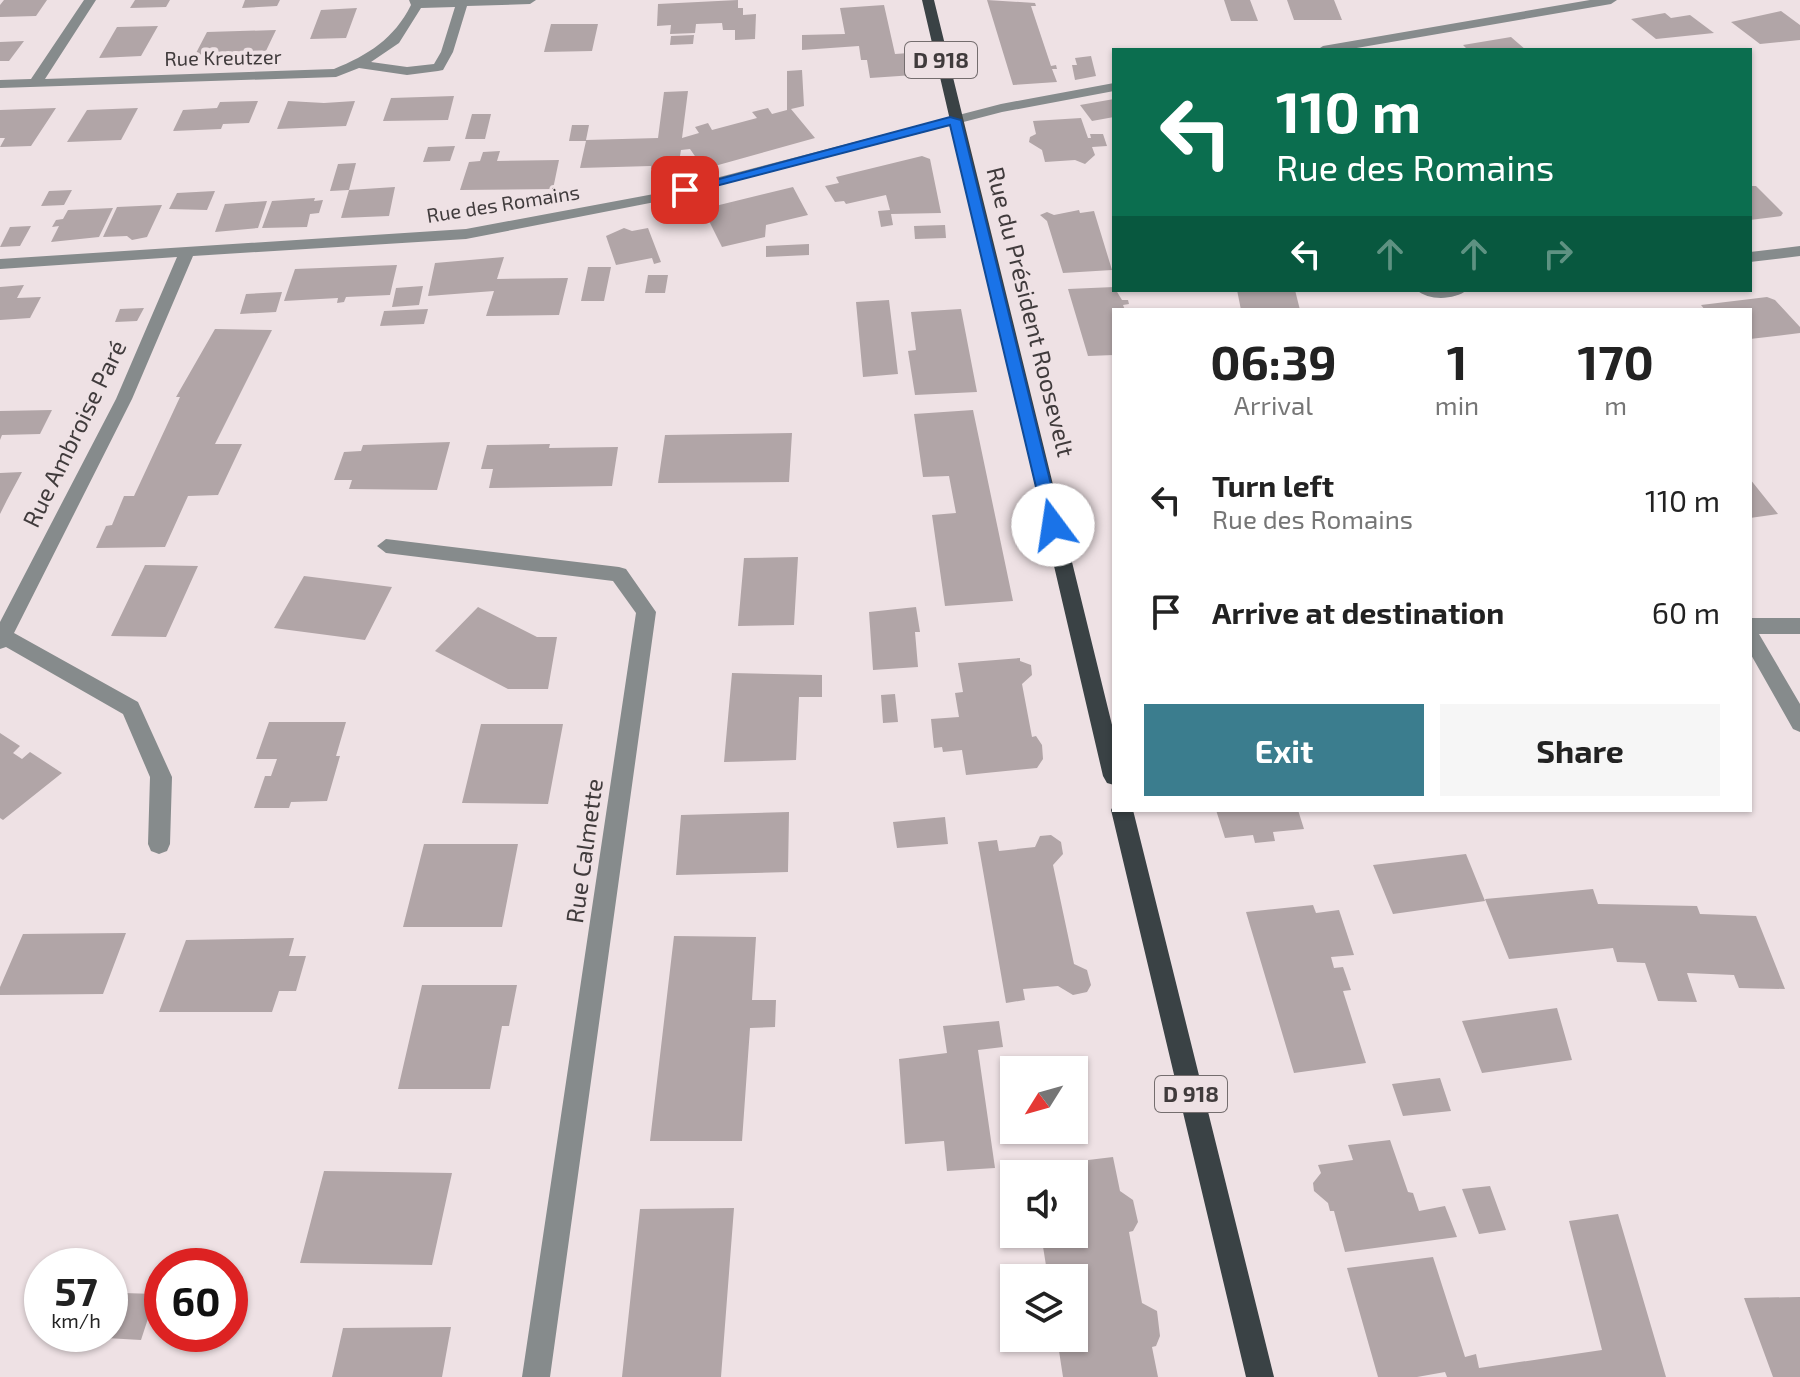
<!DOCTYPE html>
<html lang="en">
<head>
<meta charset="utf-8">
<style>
  :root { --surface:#fff; --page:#f6f6f6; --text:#222; --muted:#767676; --accent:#3b7d8e }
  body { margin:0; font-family:"Exo 2",sans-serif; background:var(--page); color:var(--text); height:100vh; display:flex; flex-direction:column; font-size:30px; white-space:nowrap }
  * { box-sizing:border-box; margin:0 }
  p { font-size:26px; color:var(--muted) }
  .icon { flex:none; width:44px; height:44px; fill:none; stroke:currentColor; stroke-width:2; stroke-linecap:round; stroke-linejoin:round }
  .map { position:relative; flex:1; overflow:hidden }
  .sheet { position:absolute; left:1112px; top:308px; width:640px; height:504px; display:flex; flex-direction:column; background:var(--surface); border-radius:0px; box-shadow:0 2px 6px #0004 }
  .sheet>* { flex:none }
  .guide { position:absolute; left:1112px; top:48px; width:640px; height:244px; border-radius:0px; box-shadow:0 2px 6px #0004; background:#0b6e4f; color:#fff; overflow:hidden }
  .needle { width:52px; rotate:233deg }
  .tools { position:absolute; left:1000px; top:1056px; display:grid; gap:16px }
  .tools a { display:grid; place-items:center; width:88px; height:88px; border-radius:0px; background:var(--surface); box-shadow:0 2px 6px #0004; font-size:40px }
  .speed { position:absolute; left:24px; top:1248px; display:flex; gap:16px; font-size:40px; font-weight:700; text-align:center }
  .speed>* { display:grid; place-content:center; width:104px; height:104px; border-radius:50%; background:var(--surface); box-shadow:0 2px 6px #0004; line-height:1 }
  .speed small { font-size:20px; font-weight:400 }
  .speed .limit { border:12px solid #d22; background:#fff; color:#111 }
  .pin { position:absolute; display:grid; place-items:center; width:68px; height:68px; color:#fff; margin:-34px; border-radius:16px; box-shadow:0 4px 12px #0006 }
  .me { position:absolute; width:88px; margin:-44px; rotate:346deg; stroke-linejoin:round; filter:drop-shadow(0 0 6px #0008) }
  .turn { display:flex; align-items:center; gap:28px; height:168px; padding:0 32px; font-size:36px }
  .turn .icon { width:104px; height:104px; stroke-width:2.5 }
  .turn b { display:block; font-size:56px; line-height:68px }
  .lanes { display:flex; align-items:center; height:76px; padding:0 32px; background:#0003; justify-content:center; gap:40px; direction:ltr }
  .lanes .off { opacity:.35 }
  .eta { display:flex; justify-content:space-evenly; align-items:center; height:136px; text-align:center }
  .eta b { font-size:48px; font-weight:700; line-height:56px }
  .button { display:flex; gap:16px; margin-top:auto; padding:16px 32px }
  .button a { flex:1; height:92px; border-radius:0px; background:var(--accent); color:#fff; font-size:32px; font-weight:700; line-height:92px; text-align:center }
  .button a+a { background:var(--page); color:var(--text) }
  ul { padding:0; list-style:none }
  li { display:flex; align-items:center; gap:24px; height:112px; padding:0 32px }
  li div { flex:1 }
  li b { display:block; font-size:30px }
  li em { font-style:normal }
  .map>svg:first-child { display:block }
  .building { fill:#b1a5a7 }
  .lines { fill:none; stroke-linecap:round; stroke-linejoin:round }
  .minor { fill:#868b8c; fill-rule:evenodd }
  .major { fill:#3a4245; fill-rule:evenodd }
  .route { fill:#1a73e8; stroke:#114b97; stroke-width:2 }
  .labels { text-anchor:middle; stroke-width:8; stroke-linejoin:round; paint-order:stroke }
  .far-street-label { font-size:20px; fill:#403b3c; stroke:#eee1e4 }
  .shield { fill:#eee1e4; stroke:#746d6e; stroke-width:2 }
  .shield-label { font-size:22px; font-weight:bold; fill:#403b3c }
  .street-label { font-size:24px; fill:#403b3c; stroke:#eee1e4 }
</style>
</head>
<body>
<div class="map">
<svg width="1800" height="1377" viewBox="0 0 1800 1377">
  <rect width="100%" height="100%" fill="#eee1e4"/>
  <path class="building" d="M4 0H47L36 16 0 17V5Z
    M135 0H170L166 7 130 8Z
    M245 0H280L277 6 242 8Z
    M738 0V8H743V15L756 14 755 39 735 40V30H723L722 23 696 24 695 33 670 34 671 25 657 26 658 4Z
    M987 0 1035 3 1036 6H1031L1051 66 1056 65 1057 69H1052L1057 82 1013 85Z
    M1224 0H1250L1258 21H1231Z
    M1287 0H1334L1342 20H1294Z
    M884 5 895 54 909 53 914 75 870 78 867 60H861L859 46 802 50V35L845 34 840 8Z
    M357 8 346 38 310 39 321 10Z
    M1781 11 1800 25V40L1760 44 1731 22Z
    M1665 13 1671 18 1690 15 1714 33 1656 39 1631 19Z
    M551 24H598L592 51 544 52Z
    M158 26 141 56 99 58 117 27Z
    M276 30 265 53 195 55 207 32Z
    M694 35 693 44 670 45 671 36Z
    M1511 37 1526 50H1468L1463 45Z
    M24 41 9 61H0V42Z
    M1091 56 1096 76 1075 80 1072 65H1077L1075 58Z
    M802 70 804 106 791 109 815 138 704 169 690 149 681 150 678 168 651 169V166L580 168 586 141H569L572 125H589L586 140 658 138 664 92 688 91 682 138 699 133 695 127 708 123 712 130 757 118 752 112 768 108 772 114 787 110V71Z
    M454 96 448 120 383 121 391 98Z
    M1114 99V117L1092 121 1080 105Z
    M258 101 249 123 223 124 221 129 173 131 183 110 217 108 220 102Z
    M288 101 324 103 355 101 346 126 277 129Z
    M56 108 31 146 0 147 5 138H0V110Z
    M138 108 121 140 67 142 87 110Z
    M472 114H491L485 139H465Z
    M1081 118 1088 138H1091L1090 134H1103L1107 146 1092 147 1095 155 1085 164 1075 160 1045 162 1042 150 1029 142 1030 137 1036 134 1033 121Z
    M455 146 450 161 423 162 428 147Z
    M500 151 497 161 559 160 553 189 460 190 469 162 480 161 483 152Z
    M922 156 930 159 941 213 891 214 893 225 881 227 878 211 890 210 886 195 846 204 844 201 835 202 825 186 839 183 836 177Z
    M356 163 349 190 395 187 389 216 341 218 349 190 330 191 338 164Z
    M1750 186H1756L1783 213 1781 216 1750 220Z
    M793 187 808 215 766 225 765 237 722 247 703 209Z
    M72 190 64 205 41 206 49 191Z
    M215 191 207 210 169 209 177 193Z
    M315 198 314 201 323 200 319 213 310 214 307 227 262 228 272 201Z
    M267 201 258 228 215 232 225 204Z
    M162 205 147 237 132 240 127 236 103 237 117 207Z
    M113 208 99 237 51 242 59 226 52 227 56 220 63 219 68 210Z
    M1079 210 1080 213 1094 211 1112 270 1063 273 1047 221 1040 215 1047 212 1054 215Z
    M945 225 946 238 915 239 914 226Z
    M31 226 20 246 0 247 10 227Z
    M624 228 632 231 648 228 661 262 654 264 652 258 616 265 606 236Z
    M809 244V255L766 257V246Z
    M504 257 497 279 568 278 559 315 486 316 494 291 428 296 435 263Z
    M397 265 390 295 346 297 344 302 337 303 338 298 284 301 295 269Z
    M588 267H611L604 301H581Z
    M648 275H668L665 293H645Z
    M24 285 17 298 41 297 30 318 0 320V287Z
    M423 286 419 305 392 307 396 288Z
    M1114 287 1122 300H1128L1129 304 1123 305 1125 310H1114V355L1088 356 1068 289Z
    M1237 290H1295L1300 310H1241Z
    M282 292 276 312 240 314 246 294Z
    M1767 297 1775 300 1800 327V333L1750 339V310H1705L1701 305Z
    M889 300 898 374 863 377 856 302Z
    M144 308 137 321 115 322 120 309Z
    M428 309 424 324 380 326 384 311Z
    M961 309 977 392 915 395 908 351 916 350 911 312Z
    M215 329 272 330 215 444H242L218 495 188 496 165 547 96 548 106 526 112 525 124 496H134L180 397H176Z
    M52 410 40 434 2 435 0 440V411Z
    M973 410 1013 601 945 606 932 515 956 513 949 476 923 477 914 414Z
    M792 433 789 482 658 483 665 435Z
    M450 442 437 490 349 489 352 480H334L344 452 361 451 363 445Z
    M550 444 549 448 618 447 612 486 489 488 493 469H481L487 445Z
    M22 472 7 500 0 514V473Z
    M1750 479 1778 514 1750 518Z
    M798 557 794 625 738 626 744 558Z
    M145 565 198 566 166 637 111 636Z
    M304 576 392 587 365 640 274 628Z
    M478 607 537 637H557L548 689H508L435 651Z
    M916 607 920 632H915L918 667 873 670 869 612Z
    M1020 658V661L1031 665 1032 675 1022 684 1032 737 1036 736 1042 745 1043 759 1037 768 966 775 962 750 943 752 942 747 934 748 931 719 959 717 955 693 963 692 958 663Z
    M732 673 822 675V697H799L796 760 724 762Z
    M895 694 898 722 883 723 881 695Z
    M269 722H346L336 756H340L327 801 291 802 289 808H254L265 776H271L277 759H256Z
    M481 724H563L548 804 462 803Z
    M0 733 20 746 13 753 22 759 30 752 62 773 3 820 0 818Z
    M1216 810H1298L1304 829 1273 832 1275 841 1255 843 1253 835 1225 838Z
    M789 812 788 872 676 875 681 815Z
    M945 817 948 844 897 848 893 822Z
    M1051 835 1061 842 1063 854 1053 865 1074 964 1087 970 1091 985 1087 992 1073 995 1058 986 1023 989 1025 1000 1006 1003 978 842 997 840 999 851 1035 847 1040 836Z
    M424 844H518L502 927H403Z
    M1466 854 1485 901 1393 914 1373 865Z
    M1593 889 1598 904 1697 906 1700 914 1756 916 1785 989 1739 988 1734 975 1687 973 1697 1002 1658 1001 1645 963 1617 962 1613 948 1509 959 1485 899Z
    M1313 905 1316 913 1339 910 1354 955 1331 957 1334 968 1343 967 1351 990 1343 991 1366 1063 1294 1073 1246 912Z
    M126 933 103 994 0 995V987L23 934Z
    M674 936 756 937 752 1000H776L775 1027 750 1028 742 1141H650Z
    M294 938 289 956H306L296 991H279L272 1012H159L186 940Z
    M422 985H517L509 1026H502L490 1089H398Z
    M1557 1008 1572 1060 1482 1073 1462 1021Z
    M999 1021 1003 1047 978 1050 995 1168 947 1171 944 1141 905 1144 899 1059 947 1053 943 1026Z
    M1440 1078 1451 1111 1403 1116 1392 1084Z
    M1390 1140 1408 1192 1413 1193 1419 1211 1445 1206 1457 1237 1345 1252 1334 1211H1330L1328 1203 1314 1191 1313 1183 1321 1173 1318 1165 1353 1160 1348 1145Z
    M1113 1157 1120 1191 1133 1200 1138 1222 1133 1231 1129 1232 1142 1303 1157 1311 1160 1336 1156 1346 1152 1347 1158 1377H1063L1057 1338H1074V1278H1048L1041 1234H1074V1174H1031L1030 1167Z
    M324 1171 452 1173 432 1265 300 1263Z
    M1490 1186 1506 1230 1479 1234 1462 1189Z
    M734 1208 721 1377H622L640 1209Z
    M1618 1214 1666 1377H1447L1445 1372 1417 1377H1378L1347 1268 1433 1257 1465 1357 1476 1354 1479 1368 1602 1350 1569 1221Z
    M1014 1285V1309L1008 1310 1005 1286Z
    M123 1293 156 1294 141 1340 106 1338Z
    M1800 1297V1377H1773L1744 1298Z
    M451 1327 442 1377H332L343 1328Z"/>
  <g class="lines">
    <path class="minor" d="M84 0H96L45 79 334 69C368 55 394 39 411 5L409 0H536L530 4 467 6 453 52 443 70 438 71 407 75 359 68 336 77 0 88V80L31 79ZM455 7 441 52 434 64 407 67 371 62 399 43 421 8Z
      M1590 0H1617L1611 4 1345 50H1317L1323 46Z
      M1114 83V91L1002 112 655 202 466 239 193 256 132 399 14 633 138 702 172 777 170 844 167 851 159 854 151 851 148 844 150 777 123 714 6 647 0 649V622L116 399 177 257 0 269V259L466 229 654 194 1001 104Z
      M1800 246V256L1750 262V252Z
      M1417 290H1467C1455 300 1428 301 1417 290Z
      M386 539 619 567 626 569 656 612 550 1377H522L636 613 613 581 386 553 377 546Z
      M1750 618H1800V634H1759L1800 704V732L1793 729 1750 653Z"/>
    <path class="major" d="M922 0H934L1114 733V785L1107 783 1103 776Z
      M1114 804V810H1133L1274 1377H1246L1111 810Z"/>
  </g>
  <path class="route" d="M950 117 961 120 1061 525 1053 531 1045 525 950 125 685 194 678 190Z"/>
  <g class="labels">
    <g class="far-street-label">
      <text transform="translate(223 58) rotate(-1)" y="7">Rue Kreutzer</text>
      <text transform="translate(503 204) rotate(-9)" y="7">Rue des Romains</text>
    </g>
    <g class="shield">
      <rect x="905" y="42" width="72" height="36" rx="6"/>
      <rect x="1155" y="1076" width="72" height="36" rx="6"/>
    </g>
    <g class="shield-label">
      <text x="941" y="68">D 918</text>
      <text x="1191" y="1102">D 918</text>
    </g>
    <g class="street-label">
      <text transform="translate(1030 312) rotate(76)" y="8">Rue du Président Roosevelt</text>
      <text transform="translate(75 434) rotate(-64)" y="8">Rue Ambroise Paré</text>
      <text transform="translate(585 851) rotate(-82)" y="8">Rue Calmette</text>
    </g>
  </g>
</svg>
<div class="tools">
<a><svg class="needle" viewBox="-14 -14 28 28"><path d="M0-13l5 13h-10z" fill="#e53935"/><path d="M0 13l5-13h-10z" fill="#767676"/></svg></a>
<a><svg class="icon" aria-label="sound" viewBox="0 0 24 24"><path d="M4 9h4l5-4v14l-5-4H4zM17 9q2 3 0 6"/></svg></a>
<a><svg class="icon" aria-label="layers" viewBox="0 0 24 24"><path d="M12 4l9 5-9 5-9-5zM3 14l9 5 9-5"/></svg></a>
</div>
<div class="speed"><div>57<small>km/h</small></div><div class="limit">60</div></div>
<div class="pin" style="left:685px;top:190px;background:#d93025"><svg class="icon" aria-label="arrive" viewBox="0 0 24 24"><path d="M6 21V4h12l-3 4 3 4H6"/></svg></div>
<svg class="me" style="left:1053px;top:525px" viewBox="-20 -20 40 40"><circle r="19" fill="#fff"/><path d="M0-13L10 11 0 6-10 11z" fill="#1a73e8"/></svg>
<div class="guide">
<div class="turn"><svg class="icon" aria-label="left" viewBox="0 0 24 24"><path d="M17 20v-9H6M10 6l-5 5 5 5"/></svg><div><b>110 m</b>Rue des Romains</div></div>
<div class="lanes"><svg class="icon" aria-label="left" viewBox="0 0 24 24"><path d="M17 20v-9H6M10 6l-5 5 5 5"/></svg><svg class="icon off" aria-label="ahead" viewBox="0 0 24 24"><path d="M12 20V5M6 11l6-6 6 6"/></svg><svg class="icon off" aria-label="ahead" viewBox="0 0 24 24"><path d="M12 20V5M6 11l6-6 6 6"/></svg><svg class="icon off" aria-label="right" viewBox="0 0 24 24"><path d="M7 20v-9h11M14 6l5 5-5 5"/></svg></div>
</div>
<section class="sheet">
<div class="eta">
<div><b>06:39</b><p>Arrival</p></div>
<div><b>1</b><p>min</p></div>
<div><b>170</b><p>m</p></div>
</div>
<ul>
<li><svg class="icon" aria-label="left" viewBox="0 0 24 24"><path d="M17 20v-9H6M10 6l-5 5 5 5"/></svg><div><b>Turn left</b><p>Rue des Romains</p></div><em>110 m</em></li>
<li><svg class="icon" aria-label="arrive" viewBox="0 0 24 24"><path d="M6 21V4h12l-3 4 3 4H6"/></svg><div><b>Arrive at destination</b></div><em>60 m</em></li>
</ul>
<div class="button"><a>Exit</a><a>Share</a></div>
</section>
</div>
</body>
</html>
